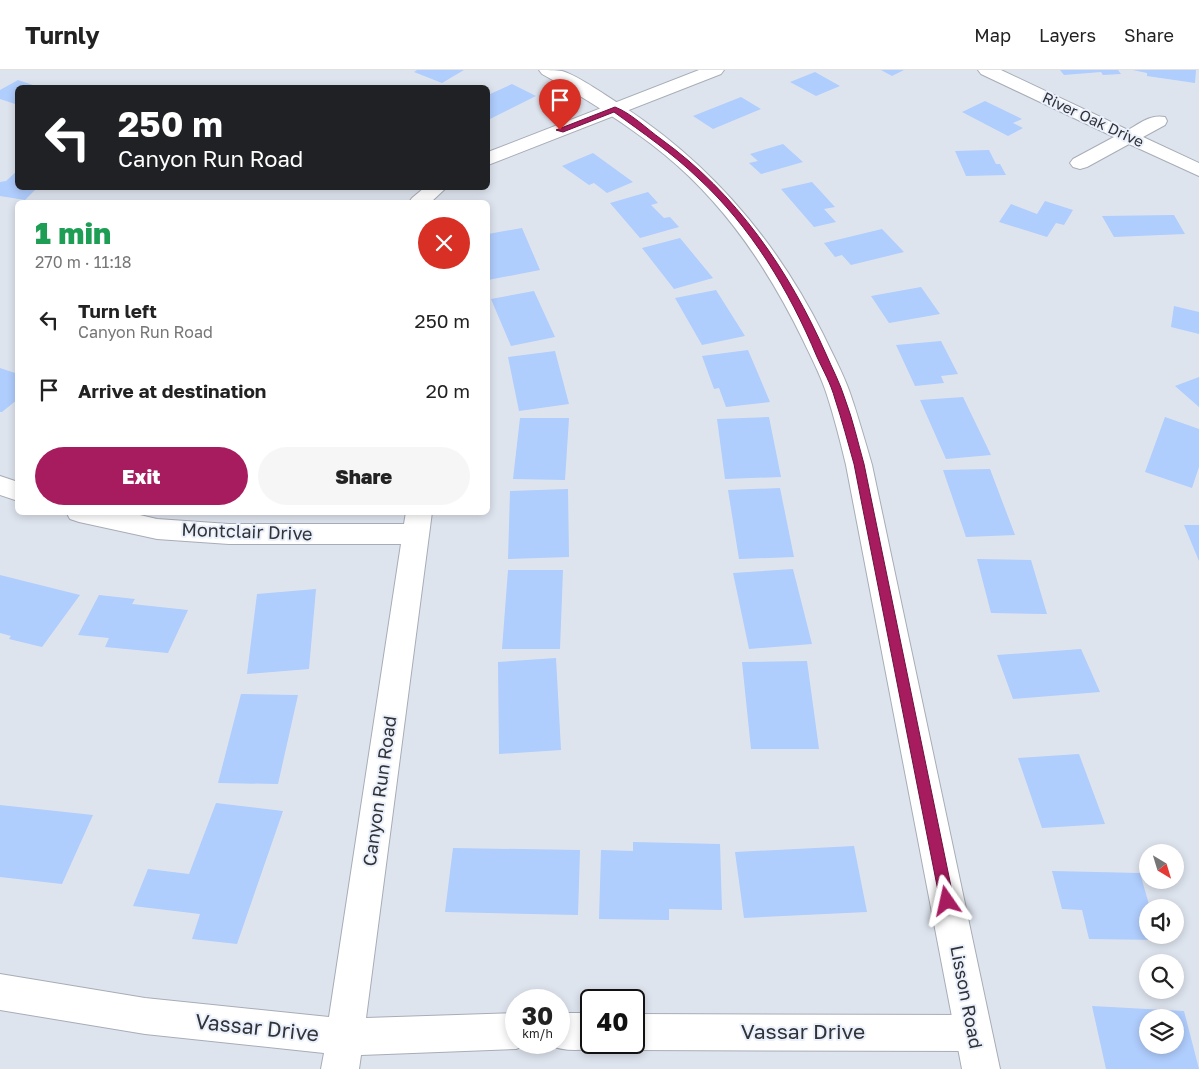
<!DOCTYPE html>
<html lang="en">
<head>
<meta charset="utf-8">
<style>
  :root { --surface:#fff; --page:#f6f6f6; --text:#222; --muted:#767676; --line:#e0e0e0; --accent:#a71b5f }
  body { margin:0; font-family:"Golos Text",sans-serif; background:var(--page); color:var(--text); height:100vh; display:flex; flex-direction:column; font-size:19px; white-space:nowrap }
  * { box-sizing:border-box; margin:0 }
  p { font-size:16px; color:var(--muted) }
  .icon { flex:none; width:28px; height:28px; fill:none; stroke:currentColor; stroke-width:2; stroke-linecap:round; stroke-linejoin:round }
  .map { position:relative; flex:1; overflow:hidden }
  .panel { position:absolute; left:15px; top:130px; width:475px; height:315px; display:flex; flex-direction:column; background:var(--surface); border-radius:8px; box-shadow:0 2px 8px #0003 }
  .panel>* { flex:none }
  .hud { position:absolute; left:15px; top:15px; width:475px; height:105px; border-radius:8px; box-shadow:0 2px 8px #0003; background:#202124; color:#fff; overflow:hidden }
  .needle { width:32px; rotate:142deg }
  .fabs { position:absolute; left:1139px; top:774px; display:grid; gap:10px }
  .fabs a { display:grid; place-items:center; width:45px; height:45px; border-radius:50%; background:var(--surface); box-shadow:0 2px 8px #0003; font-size:25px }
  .speed { position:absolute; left:505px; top:919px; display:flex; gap:10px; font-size:25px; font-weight:700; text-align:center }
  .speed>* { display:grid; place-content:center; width:65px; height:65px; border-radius:50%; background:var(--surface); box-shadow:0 2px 8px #0003; line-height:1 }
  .speed small { font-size:12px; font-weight:400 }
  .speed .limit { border:2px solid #111; border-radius:8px; background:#fff; color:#111 }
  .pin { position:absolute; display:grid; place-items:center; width:42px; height:42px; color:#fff; margin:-51px -21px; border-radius:50% 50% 50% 0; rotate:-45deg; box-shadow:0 0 5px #0007 }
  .pin .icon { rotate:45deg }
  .me { position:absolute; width:55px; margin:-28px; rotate:349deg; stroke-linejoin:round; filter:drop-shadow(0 0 4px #0008) }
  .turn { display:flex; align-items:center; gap:18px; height:105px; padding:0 20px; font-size:22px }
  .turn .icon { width:65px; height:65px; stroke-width:2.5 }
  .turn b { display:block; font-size:35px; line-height:42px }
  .round { display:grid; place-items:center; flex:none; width:52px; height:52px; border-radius:26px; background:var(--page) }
  .summary { display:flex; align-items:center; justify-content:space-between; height:85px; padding:0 20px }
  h1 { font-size:30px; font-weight:800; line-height:38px; color:#1e9e55 }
  .action { display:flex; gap:10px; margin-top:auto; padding:10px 20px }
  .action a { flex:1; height:58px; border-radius:30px; background:var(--accent); color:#fff; font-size:20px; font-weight:800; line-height:58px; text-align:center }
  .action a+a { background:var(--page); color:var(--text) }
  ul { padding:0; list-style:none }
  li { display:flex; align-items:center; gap:15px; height:70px; padding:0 20px }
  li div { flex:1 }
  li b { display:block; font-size:19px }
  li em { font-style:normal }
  header { display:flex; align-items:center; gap:30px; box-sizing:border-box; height:70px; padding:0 25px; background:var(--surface); border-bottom:1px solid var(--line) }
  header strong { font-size:24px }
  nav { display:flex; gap:28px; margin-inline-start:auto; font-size:18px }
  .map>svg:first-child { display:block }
  .building { fill:#afcdfd; fill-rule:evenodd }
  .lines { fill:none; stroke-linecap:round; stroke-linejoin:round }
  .street-casing { stroke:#a7adb7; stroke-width:2 }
  .secondary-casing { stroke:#a7adb7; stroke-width:2 }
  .street { fill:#fff; fill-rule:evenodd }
  .secondary { fill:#fff; fill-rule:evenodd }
  .route { fill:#a71b5f; stroke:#6d123e }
  .labels { text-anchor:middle; stroke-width:4; stroke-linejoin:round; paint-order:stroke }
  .far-street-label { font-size:15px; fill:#313337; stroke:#ebf1fc }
  .street-label { font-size:18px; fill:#313337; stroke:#ebf1fc }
  .near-street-label { font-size:21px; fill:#313337; stroke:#ebf1fc }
</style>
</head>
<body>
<header>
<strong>Turnly</strong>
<nav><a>Map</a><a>Layers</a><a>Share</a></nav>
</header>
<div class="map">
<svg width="1199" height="999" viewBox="0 0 1199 999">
  <rect width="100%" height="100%" fill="#dee4ee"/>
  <path class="building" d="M417 0H464L442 13 414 2Z
    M881 0H904L892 6Z
    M1060 0H1118L1121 4 1103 5 1101 2 1064 5Z
    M1133 0H1196L1195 13 1147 6V3Z
    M815 2 840 16 816 26 790 12Z
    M18 10 42 18H18V35L0 29V20Z
    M512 14 536 26 488 50V25Z
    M741 27 761 39 713 59 693 46Z
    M985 31 1022 49 1013 53 1023 58 1008 66 962 42Z
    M783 74 803 92 761 104 749 93 758 91 750 84Z
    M989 80 996 94H1000L1006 105 966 106 955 81Z
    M593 83 633 112 607 123 594 113 589 115 562 96Z
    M18 100V118H37L25 130 0 126V112L6 111Z
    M812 112 835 137 824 139 836 152 814 157 781 119Z
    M648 122 658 133 651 135 664 148 670 147 679 157 640 168 610 133Z
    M1045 131 1073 140 1064 155 1056 153 1047 167 999 152 1011 134 1037 144Z
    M1174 145 1185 164 1114 167 1102 146Z
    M522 158 540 200 488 210V164Z
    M882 159 904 182 851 195 842 185 835 187 824 173Z
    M680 168 713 208 674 219 642 178Z
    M921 217 940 244 889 253 871 226Z
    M716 220 745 266 702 275 675 228Z
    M534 221 555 267 511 276 491 229Z
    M1174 236 1199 242V264L1171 257Z
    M941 271 958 304 941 306 944 313 915 316 896 275Z
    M748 280 770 332 726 337 719 318 714 319 702 286Z
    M555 281 569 334 519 341 508 287Z
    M0 298 18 304V329L2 342H0Z
    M1199 307V337L1175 316Z
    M963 327 991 385 946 389 920 330Z
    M769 347 781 407 725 409 717 349Z
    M1165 347 1199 359V397L1192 418 1145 402Z
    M520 348H569L565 410 513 409Z
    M990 399 1015 465 966 467 943 400Z
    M780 418 794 487 739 489 728 420Z
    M568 419 569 487 508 489 510 421Z
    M1184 455H1199V491Z
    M977 489 1031 490 1047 544 991 543Z
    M793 499 812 574 749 579 733 503Z
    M508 500H563L560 579H502Z
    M0 505 80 525 42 577 9 569 11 566 0 563Z
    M316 519 309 599 247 604 257 524Z
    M99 525 135 529 132 534 188 540 168 583 105 577 109 568 78 565Z
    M1081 579 1100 622 1013 629 997 585Z
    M556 588 561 680 499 684 498 592Z
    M807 591 819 679H751L742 592Z
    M241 624 298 625 278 714 218 713Z
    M1079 684 1105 754 1042 758 1018 688Z
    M216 733 283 741 237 874 192 869 200 844 133 836 148 799 189 804Z
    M0 735 93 745 62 814 0 807Z
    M633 772 720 774 722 840 669 839V850L599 849 601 780 633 781Z
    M854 776 867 842 744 848 735 782Z
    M453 778 580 780 578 845 445 842Z
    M1052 801 1140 803 1150 838H1148V865H1158L1160 870 1089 869 1082 840 1062 839Z
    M1092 936 1184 941 1199 999H1106ZM1148 948H1175V975H1148Z"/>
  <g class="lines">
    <defs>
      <path id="street" d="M699 0H724L721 4 488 95V82Z
        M978 0H1001L1128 60C1140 53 1151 44 1165 47L1167 51 1165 55 1143 67 1199 93V106L1129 74 1087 97 1080 99 1073 97 1070 93 1073 89 1114 67 981 4Z
        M424 118H446L431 132H409L412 128Z
        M0 406 18 412V431L0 425Z
        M66 442H127L157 449 229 454H404L406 442H432L366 948 516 943V972H530L529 974 516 979 361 985 359 999H321L324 983 145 964 0 940V904L145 928 329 947 401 474H229L157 469 79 452 70 449Z
        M559 943H591V972H605L604 974C585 982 565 982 546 974L545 972H559Z
        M634 944 973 945 986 950 991 963 986 976 973 981 634 980 621 975 620 972H634Z"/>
      <path id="secondary" d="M539 0C546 0 556 0 562 1 581 7 606 26 624 37 711 94 777 172 823 264 832 283 843 303 850 323 858 346 865 371 872 395L1000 999H962L846 395C840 370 834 346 826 322 820 304 811 287 803 270 769 200 726 135 665 85 627 54 585 28 542 4Z"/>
    </defs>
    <use href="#street" class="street-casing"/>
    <use href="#secondary" class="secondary-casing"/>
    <use href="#street" class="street"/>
    <use href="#secondary" class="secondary"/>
  </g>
  <path class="route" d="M615 37C631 43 647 59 661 69 736 123 789 200 826 284 832 298 840 313 845 329 853 350 858 373 864 394L954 831 952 836 947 838 942 836 940 831 854 394C848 373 842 350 835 329 831 314 823 300 817 287 789 220 751 157 698 108 672 83 643 63 614 42L563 62 556 60Z"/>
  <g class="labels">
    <g class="far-street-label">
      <text transform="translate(1093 50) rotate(25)" y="5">River Oak Drive</text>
    </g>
    <g class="street-label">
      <text transform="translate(247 462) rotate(2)" y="6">Montclair Drive</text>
      <text transform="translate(380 721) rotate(-82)" y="6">Canyon Run Road</text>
      <text transform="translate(966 927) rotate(79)" y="6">Lisson Road</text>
    </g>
    <g class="near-street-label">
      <text transform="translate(257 958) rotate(6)" y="7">Vassar Drive</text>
      <text x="803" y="969">Vassar Drive</text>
    </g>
  </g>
</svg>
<div class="fabs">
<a><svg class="needle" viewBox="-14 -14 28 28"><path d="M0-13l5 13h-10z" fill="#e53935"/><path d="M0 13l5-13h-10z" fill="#767676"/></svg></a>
<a><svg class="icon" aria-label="sound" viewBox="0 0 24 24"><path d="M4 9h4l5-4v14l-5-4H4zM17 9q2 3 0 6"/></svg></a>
<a><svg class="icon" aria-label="search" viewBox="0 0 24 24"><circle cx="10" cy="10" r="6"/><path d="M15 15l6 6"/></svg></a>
<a><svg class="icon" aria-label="layers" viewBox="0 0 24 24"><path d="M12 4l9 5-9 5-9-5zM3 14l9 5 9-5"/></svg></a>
</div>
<div class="speed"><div>30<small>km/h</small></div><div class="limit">40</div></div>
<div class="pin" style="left:560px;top:60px;background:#d93025"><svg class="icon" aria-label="arrive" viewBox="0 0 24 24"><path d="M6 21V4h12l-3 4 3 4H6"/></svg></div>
<svg class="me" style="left:947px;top:831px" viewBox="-20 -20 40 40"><path d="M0-17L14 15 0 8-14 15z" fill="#a71b5f" stroke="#fff" stroke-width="4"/></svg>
<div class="hud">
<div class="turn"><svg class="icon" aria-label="left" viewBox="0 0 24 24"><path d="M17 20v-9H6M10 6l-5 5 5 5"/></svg><div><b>250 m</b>Canyon Run Road</div></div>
</div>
<section class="panel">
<div class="summary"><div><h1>1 min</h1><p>270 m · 11:18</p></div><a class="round" style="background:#d93025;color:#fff"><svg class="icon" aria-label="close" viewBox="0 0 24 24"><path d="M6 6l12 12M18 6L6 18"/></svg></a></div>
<ul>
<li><svg class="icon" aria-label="left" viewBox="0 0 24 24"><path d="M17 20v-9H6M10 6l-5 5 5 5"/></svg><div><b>Turn left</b><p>Canyon Run Road</p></div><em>250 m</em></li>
<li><svg class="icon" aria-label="arrive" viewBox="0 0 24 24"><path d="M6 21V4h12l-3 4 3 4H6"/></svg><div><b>Arrive at destination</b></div><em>20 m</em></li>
</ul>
<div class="action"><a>Exit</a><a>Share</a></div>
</section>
</div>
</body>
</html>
